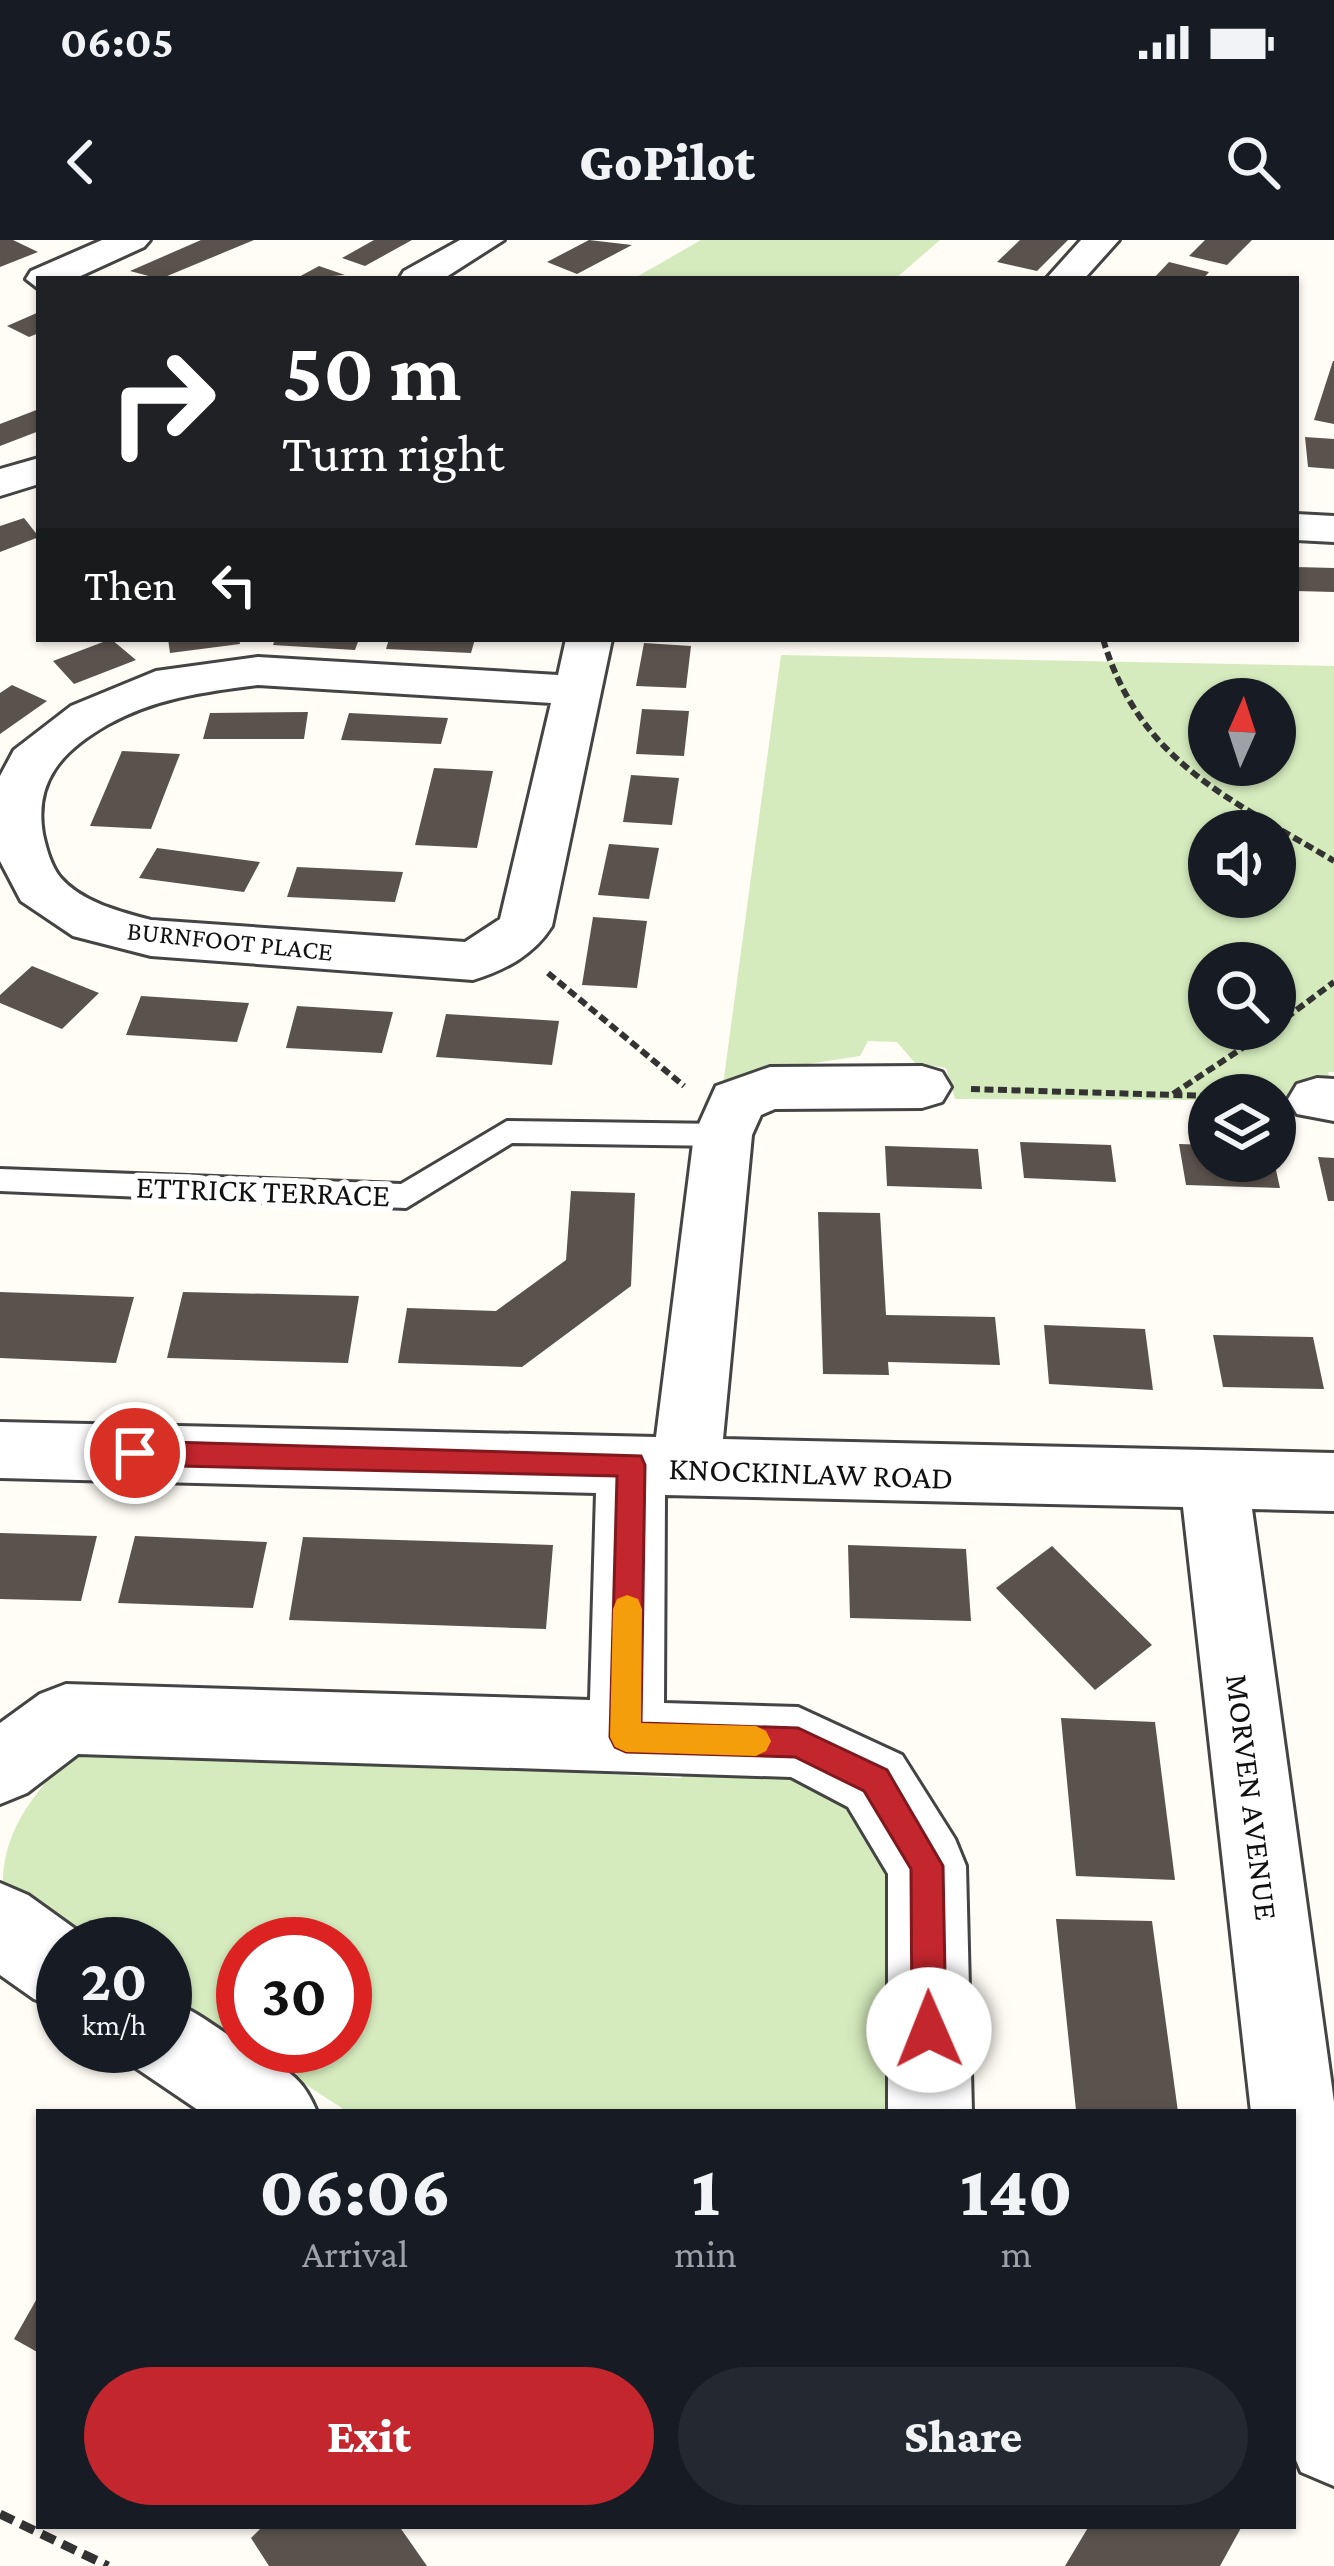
<!DOCTYPE html>
<html lang="en">
<head>
<meta charset="utf-8">
<style>
  :root { --surface:#171b24; --page:#242831; --text:#f1f3f6; --muted:#9ea1a6; --accent:#c4262e }
  body { margin:0; font-family:"Crimson Pro",serif; background:var(--page); color:var(--text); height:100vh; display:flex; flex-direction:column; font-size:45px; white-space:nowrap }
  * { box-sizing:border-box; margin:0 }
  p { font-size:39px; color:var(--muted) }
  .icon { flex:none; width:66px; height:66px; fill:none; stroke:currentColor; stroke-width:2; stroke-linecap:round; stroke-linejoin:round }
  .map { position:relative; flex:1; overflow:hidden }
  .details { position:absolute; left:36px; top:1869px; width:1260px; height:420px; display:flex; flex-direction:column; background:var(--surface); border-radius:0px; box-shadow:0 3px 9px #0004 }
  .details>* { flex:none }
  .banner { position:absolute; left:36px; top:36px; width:1263px; height:366px; border-radius:0px; box-shadow:0 3px 9px #0004; background:#202124; color:#fff; overflow:hidden }
  .needle { width:78px; rotate:3deg }
  .fabs { position:absolute; left:1188px; top:438px; display:grid; gap:24px }
  .fabs a { display:grid; place-items:center; width:108px; height:108px; border-radius:50%; background:var(--surface); box-shadow:0 3px 9px #0004; font-size:60px }
  .speed { position:absolute; left:36px; top:1677px; display:flex; gap:24px; font-size:60px; font-weight:700; text-align:center }
  .speed>* { display:grid; place-content:center; width:156px; height:156px; border-radius:50%; background:var(--surface); box-shadow:0 3px 9px #0004; line-height:1 }
  .speed small { font-size:30px; font-weight:400 }
  .speed .limit { border:18px solid #d22; background:#fff; color:#111 }
  .pin { position:absolute; display:grid; place-items:center; width:102px; height:102px; color:#fff; margin:-51px; border:6px solid #fff; border-radius:50%; box-shadow:0 3px 12px #0007 }
  .me { position:absolute; width:132px; margin:-66px; rotate:359deg; stroke-linejoin:round; filter:drop-shadow(0 0 9px #0008) }
  .turn { display:flex; align-items:center; gap:42px; height:252px; padding:0 48px; font-size:54px }
  .turn .icon { width:156px; height:156px; stroke-width:2.5 }
  .turn b { display:block; font-size:84px; line-height:102px }
  .then { display:flex; align-items:center; height:114px; padding:0 48px; background:#0003; gap:24px; font-size:45px }
  .eta { display:flex; justify-content:space-evenly; align-items:center; height:204px; text-align:center }
  .eta b { font-size:72px; font-weight:800; line-height:84px }
  .primary-button { display:flex; gap:24px; margin-top:auto; padding:24px 48px }
  .primary-button a { flex:1; height:138px; border-radius:72px; background:var(--accent); color:#fff; font-size:48px; font-weight:800; line-height:138px; text-align:center }
  .primary-button a+a { background:var(--page); color:var(--text) }
  .status { display:flex; justify-content:space-between; align-items:center; height:84px; padding:0 60px; background:var(--surface); direction:ltr }
  .status svg { height:33px; fill:currentColor }
  header { display:flex; justify-content:space-between; align-items:center; height:156px; padding:0 48px; background:var(--surface); font-size:54px; font-weight:800 }
  .map>svg:first-child { display:block }
  .green { fill:#d5ebbd; fill-rule:evenodd }
  .building { fill:#5a524d }
  .lines { fill:none; stroke-linecap:round; stroke-linejoin:round }
  .service-casing { stroke:#444; stroke-width:6 }
  .minor-casing { stroke:#444; stroke-width:6 }
  .path-far1 { stroke:#333; stroke-width:6; stroke-dasharray:9 4.5; stroke-linecap:butt }
  .path { stroke:#333; stroke-width:9; stroke-dasharray:15 8; stroke-linecap:butt }
  .service { fill:#fff; fill-rule:evenodd }
  .minor { fill:#fff; fill-rule:evenodd }
  .route { fill:#c4262e; stroke:#7f191e; stroke-width:3 }
  .slow { fill:#f59e0b }
  .labels { text-anchor:middle; stroke-width:12; stroke-linejoin:round; paint-order:stroke }
  .far-street-label { font-size:27px; fill:#111; stroke:#fff }
  .street-label { font-size:33px; fill:#111; stroke:#fff }
</style>
</head>
<body>
<div class="status"><b>06:05</b><svg viewBox="0 0 49 12"><path d="M0 12V9h3v3zM5 12V6h3v6zM10 12V3h3v9zM15 12V0h3v12zM26 1h20v11H26zM47 4h2v5h-2z"/></svg></div>
<header><svg class="icon" aria-label="back" viewBox="0 0 24 24"><path d="M15 5l-7 7 7 7"/></svg>GoPilot<svg class="icon" aria-label="search" viewBox="0 0 24 24"><circle cx="10" cy="10" r="6"/><path d="M15 15l6 6"/></svg></header>
<div class="map">
<svg width="1334" height="2326" viewBox="0 0 1334 2326">
  <rect width="100%" height="100%" fill="#fffdf5"/>
  <path class="green" d="M701 0H940L895 39H633Z
    M781 415 1334 426V832H1328L1334 860H1275V855H1209V860L955 859 946 828 915 823 897 802 868 801 860 816 762 831 720 867ZM1209 459H1275V525H1209ZM1209 591H1275V657H1209ZM1209 723H1275V789H1209Z
    M76 1508 553 1519 564 1532 681 1538 691 1521 827 1535 900 1614 909 1872H348L246 1806H345V1704H243V1804L165 1756V1704H77L3 1651C0 1589 38 1550 76 1508Z"/>
  <path class="building" d="M0 0H13L38 12 0 27Z
    M201 0H254L160 39 130 31Z
    M374 0H412L365 26 342 18Z
    M589 0 632 5 577 34 547 22Z
    M1020 0H1068L1037 31 997 22Z
    M1205 0H1252L1227 25 1189 16Z
    M1169 22 1209 32 1203 39H1153Z
    M319 26 345 35 295 39Z
    M39 72V93L29 97 7 86Z
    M1333 121H1334V184L1314 180Z
    M39 169V191L0 206V184Z
    M1305 197 1334 199V229L1308 227Z
    M24 278 39 297 0 312V286Z
    M1296 327 1334 328V352L1296 351Z
    M111 399 136 420 74 444 53 421Z
    M168 399H239L240 404 170 413Z
    M275 399H359L355 410 273 405Z
    M389 399H475L471 413 386 409Z
    M644 403 691 406 686 448 636 446Z
    M12 445 47 461 0 494V453Z
    M642 469 689 471 684 516 636 514Z
    M308 472 304 499H203L210 473Z
    M349 473 448 478 441 504 341 500Z
    M122 511 180 514 151 589 90 586Z
    M434 528 493 531 477 608 415 605Z
    M631 535 679 538 672 585 623 582Z
    M609 604 659 608 649 659 598 655Z
    M157 608 260 622 244 652 139 638Z
    M297 627 403 632 395 662 287 657Z
    M593 677 647 681 637 748 582 745Z
    M32 726 99 753 62 789 0 763V755Z
    M141 756 249 763 237 802 126 795Z
    M297 766 393 772 382 813 286 808Z
    M446 774 559 781 552 825 436 817Z
    M1020 902 1111 905 1116 942 1024 938Z
    M1179 904 1209 905V921H1274L1280 948 1186 945Z
    M885 906 978 909 982 949 887 946Z
    M1318 917 1334 918V961H1328Z
    M571 951 635 953 631 1046 522 1127 398 1123 407 1068 496 1071 566 1020Z
    M818 972 880 973 886 1075 995 1077 1000 1125 888 1122 889 1135 823 1134Z
    M0 1052 134 1057 116 1123 0 1118Z
    M183 1052 359 1056 348 1123 167 1118Z
    M1044 1085 1145 1089 1153 1150 1049 1144Z
    M1213 1095 1313 1097 1324 1149 1223 1147Z
    M0 1293 97 1296 81 1361 0 1359Z
    M135 1296 267 1302 253 1368 118 1363Z
    M303 1297 553 1305 546 1389 289 1380Z
    M848 1305 966 1309 971 1381 850 1378Z
    M1052 1306 1152 1405 1095 1450 996 1348Z
    M1061 1478 1155 1482 1175 1640 1076 1636Z
    M1056 1679 1152 1681 1178 1872 1076 1870Z
    M39 2055V2113L14 2099Z
    M263 2286H399L427 2326H269L251 2298Z
    M1089 2286H1242L1220 2326H1065Z"/>
  <g class="lines">
    <defs>
      <path id="service" d="M507 881 723 884 733 887 738 895 733 903 723 906 512 903 406 968 0 951V929L401 944Z"/>
      <path id="minor" d="M102 0H150L144 7 74 39H39V49L26 39 31 31Z
        M460 0H504L443 39H399L404 31Z
        M1081 0H1119L1084 39H1046Z
        M39 218V244L0 256V229Z
        M1296 274 1334 276V302L1296 300Z
        M566 399H612L552 686C534 715 505 730 473 740L151 716 73 696 21 661 0 621V536L14 510 71 466 156 431 258 417 558 435ZM258 445 551 463 500 679 465 702 151 680C121 672 81 662 60 637 51 626 46 608 43 594 34 541 62 511 107 485 155 458 204 452 258 445Z
        M922 826 942 832 951 847 942 862 922 868 775 869 761 875 752 895 723 1199 1334 1213V1271L1252 1269 1334 1862V2246L1301 2232 1293 2213V1872H1251L1183 1267 665 1255 664 1463 798 1467 902 1515 955 1599 966 1626 972 1872H888V1634L848 1567 791 1537 78 1514 27 1553 0 1564V1483L40 1454 66 1444 590 1460 596 1253 0 1238V1182L656 1197 694 895 716 846 770 827Z
        M1317 838 1334 839V881L1297 874 1288 859 1297 844Z
        M0 1643 28 1655 92 1701 63 1704V1770L34 1759 0 1735Z
        M165 1758C195 1770 220 1790 244 1806 279 1829 299 1828 317 1872H201L136 1828 126 1806H165Z"/>
    </defs>
    <use href="#service" class="service-casing"/>
    <use href="#minor" class="minor-casing"/>
    <path class="path-far1" d="M1103 399C1140 523 1231 559 1334 621
      M548 733 684 846
      M1275 786 1334 742
      M971 849 1209 856
      M1173 854 1271 789"/>
    <path class="path" d="M0 2274 108 2326"/>
    <use href="#service" class="service"/>
    <use href="#minor" class="minor"/>
  </g>
  <path class="route" d="M135 1201 641 1216 645 1225 641 1483 798 1488 887 1530 943 1626 946 1790 941 1802 929 1807 917 1802 912 1790 911 1629 864 1551 795 1517 626 1512 615 1507 610 1497 617 1236 135 1225 125 1221 121 1213 125 1205Z"/>
  <path class="slow" d="M627 1355 638 1359 642 1369 641 1483 756 1486 766 1491 771 1501 766 1511 756 1516 626 1512 615 1507 610 1497 613 1369 617 1359Z"/>
  <g class="labels">
    <g class="far-street-label">
      <text transform="translate(230 701) rotate(6)" y="9">BURNFOOT PLACE</text>
    </g>
    <g class="street-label">
      <text transform="translate(263 950) rotate(2)" y="12">ETTRICK TERRACE</text>
      <text transform="translate(811 1232) rotate(2)" y="12">KNOCKINLAW ROAD</text>
      <text transform="translate(1253 1557) rotate(83)" y="12">MORVEN AVENUE</text>
    </g>
  </g>
</svg>
<div class="fabs">
<a><svg class="needle" viewBox="-14 -14 28 28"><path d="M0-13l5 13h-10z" fill="#e53935"/><path d="M0 13l5-13h-10z" fill="#9ea1a6"/></svg></a>
<a><svg class="icon" aria-label="sound" viewBox="0 0 24 24"><path d="M4 9h4l5-4v14l-5-4H4zM17 9q2 3 0 6"/></svg></a>
<a><svg class="icon" aria-label="search" viewBox="0 0 24 24"><circle cx="10" cy="10" r="6"/><path d="M15 15l6 6"/></svg></a>
<a><svg class="icon" aria-label="layers" viewBox="0 0 24 24"><path d="M12 4l9 5-9 5-9-5zM3 14l9 5 9-5"/></svg></a>
</div>
<div class="speed"><div>20<small>km/h</small></div><div class="limit">30</div></div>
<div class="pin" style="left:135px;top:1213px;background:#d93025"><svg class="icon" aria-label="arrive" viewBox="0 0 24 24"><path d="M6 21V4h12l-3 4 3 4H6"/></svg></div>
<svg class="me" style="left:929px;top:1790px" viewBox="-20 -20 40 40"><circle r="19" fill="#fff"/><path d="M0-13L10 11 0 6-10 11z" fill="#c4262e"/></svg>
<div class="banner">
<div class="turn"><svg class="icon" aria-label="right" viewBox="0 0 24 24"><path d="M7 20v-9h11M14 6l5 5-5 5"/></svg><div><b>50 m</b>Turn right</div></div>
<div class="then">Then<svg class="icon" aria-label="left" viewBox="0 0 24 24"><path d="M17 20v-9H6M10 6l-5 5 5 5"/></svg></div>
</div>
<section class="details">
<div class="eta">
<div><b>06:06</b><p>Arrival</p></div>
<div><b>1</b><p>min</p></div>
<div><b>140</b><p>m</p></div>
</div>
<div class="primary-button"><a>Exit</a><a>Share</a></div>
</section>
</div>
</body>
</html>
